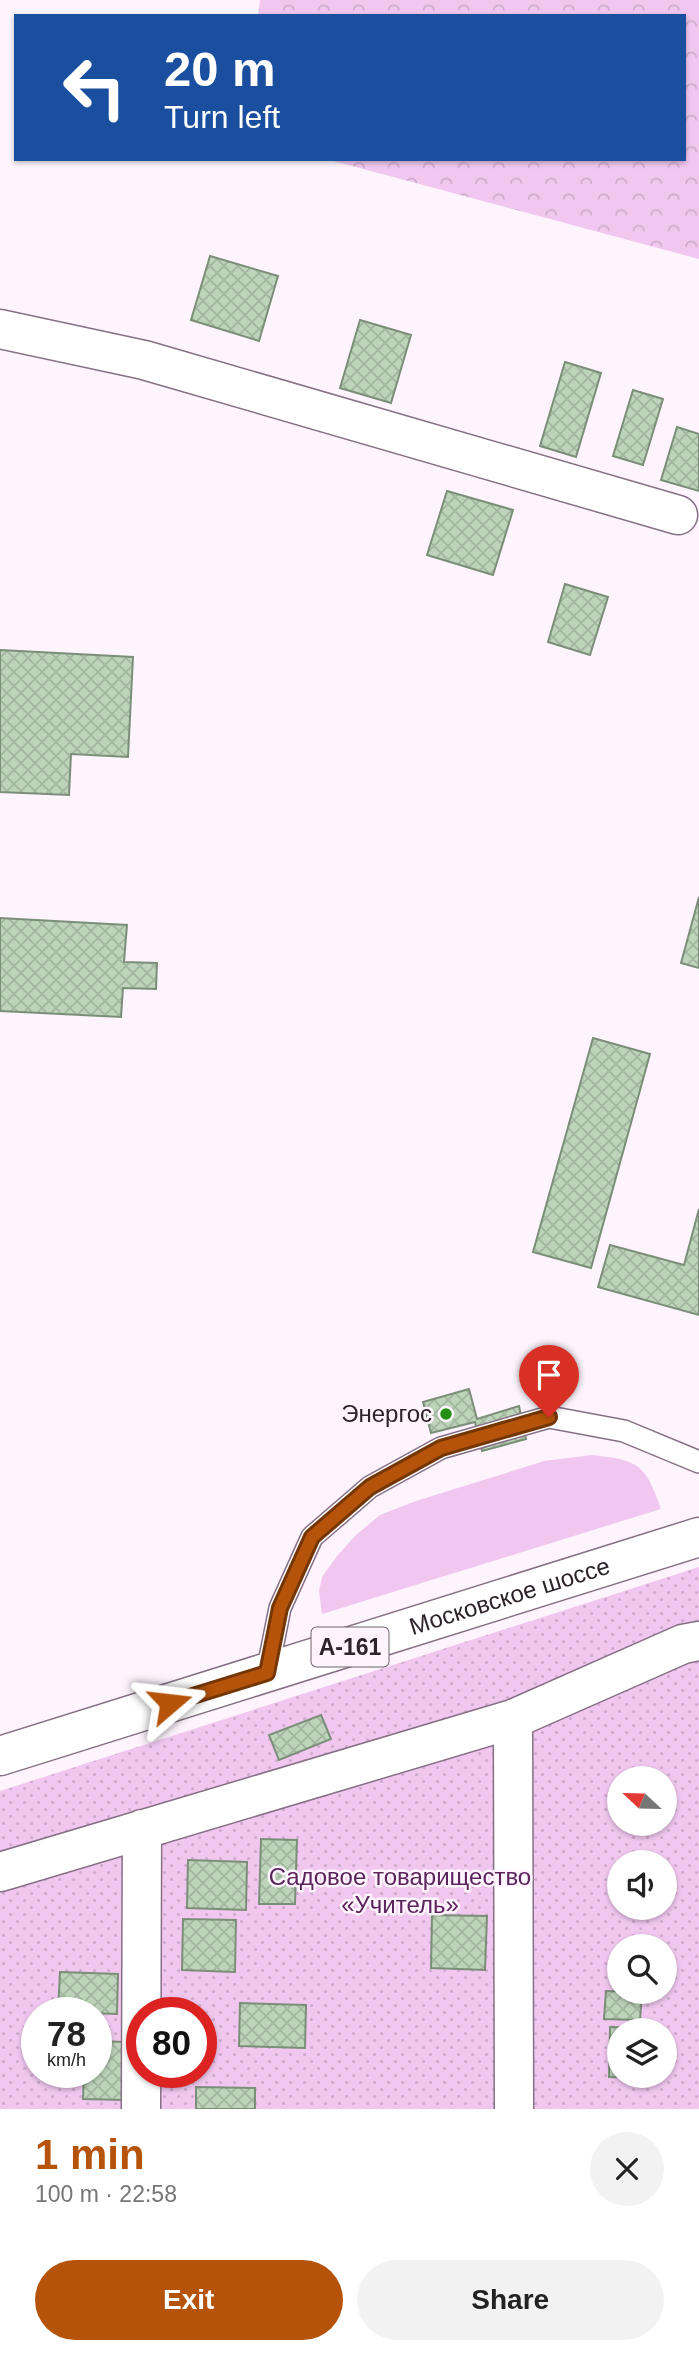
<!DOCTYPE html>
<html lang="en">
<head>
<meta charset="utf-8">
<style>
  :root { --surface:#fff; --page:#f2f2f2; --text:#222; --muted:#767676; --accent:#b45309 }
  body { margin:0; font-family:Arial,sans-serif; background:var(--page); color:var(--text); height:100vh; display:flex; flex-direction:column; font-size:26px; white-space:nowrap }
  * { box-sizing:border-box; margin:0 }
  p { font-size:23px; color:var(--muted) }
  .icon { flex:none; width:38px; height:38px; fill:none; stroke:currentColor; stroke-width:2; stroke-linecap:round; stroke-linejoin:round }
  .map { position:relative; height:2109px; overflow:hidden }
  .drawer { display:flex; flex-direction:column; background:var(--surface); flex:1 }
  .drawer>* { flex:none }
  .hud { position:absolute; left:14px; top:14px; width:672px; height:147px; border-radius:0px; box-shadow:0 2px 5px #0004; background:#1a4fa0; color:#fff; overflow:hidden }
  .needle { width:46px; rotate:292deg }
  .buttons { position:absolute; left:607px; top:1766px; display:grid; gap:14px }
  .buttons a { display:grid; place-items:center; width:70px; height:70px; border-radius:50%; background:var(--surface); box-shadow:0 2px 5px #0004; font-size:35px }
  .speed { position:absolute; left:21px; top:1997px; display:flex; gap:14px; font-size:35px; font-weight:700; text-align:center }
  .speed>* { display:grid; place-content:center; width:91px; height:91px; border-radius:50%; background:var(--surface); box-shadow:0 2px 5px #0004; line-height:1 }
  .speed small { font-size:18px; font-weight:400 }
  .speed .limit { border:10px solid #d22; background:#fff; color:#111 }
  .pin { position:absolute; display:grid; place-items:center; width:60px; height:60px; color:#fff; margin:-72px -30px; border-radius:50% 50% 50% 0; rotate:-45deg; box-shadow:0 0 7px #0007 }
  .pin .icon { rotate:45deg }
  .me { position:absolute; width:77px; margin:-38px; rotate:73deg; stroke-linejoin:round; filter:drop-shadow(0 0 5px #0008) }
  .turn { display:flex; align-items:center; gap:24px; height:147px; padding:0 35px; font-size:32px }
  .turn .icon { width:91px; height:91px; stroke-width:2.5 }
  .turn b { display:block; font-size:49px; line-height:60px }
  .round { display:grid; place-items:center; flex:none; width:74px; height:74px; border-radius:37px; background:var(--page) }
  .head { display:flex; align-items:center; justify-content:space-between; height:119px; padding:0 35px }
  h1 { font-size:42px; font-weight:700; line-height:52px; color:var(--accent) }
  .action { display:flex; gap:14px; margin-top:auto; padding:14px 35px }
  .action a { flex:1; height:80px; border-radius:42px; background:var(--accent); color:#fff; font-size:28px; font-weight:700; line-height:80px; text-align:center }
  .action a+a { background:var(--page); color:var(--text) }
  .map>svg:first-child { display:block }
  .green { fill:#f1c7f0 }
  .forest { fill:url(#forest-crowns) }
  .garden { fill:url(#garden-dots); fill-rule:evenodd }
  .building { fill:url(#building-cross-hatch); stroke:#7b8f78; stroke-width:2 }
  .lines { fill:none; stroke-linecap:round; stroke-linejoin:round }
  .lane-casing { stroke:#867085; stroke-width:24 }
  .street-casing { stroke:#867085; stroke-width:41 }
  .highway-casing { stroke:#867085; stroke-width:41 }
  .lane { stroke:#fff; stroke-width:21 }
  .street { stroke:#fff; stroke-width:38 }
  .highway { stroke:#fff; stroke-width:38 }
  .route-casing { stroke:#753606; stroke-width:18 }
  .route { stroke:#b45309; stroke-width:12 }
  .poi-dot { fill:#238f13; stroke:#fef4fd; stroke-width:2.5 }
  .labels { text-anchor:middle; stroke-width:5; stroke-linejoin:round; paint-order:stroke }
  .shield { fill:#fef4fd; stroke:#6b626a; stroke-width:2 }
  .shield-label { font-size:23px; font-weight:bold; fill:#2c232b }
  .poi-label { font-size:24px; fill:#2c232b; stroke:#fef4fd; text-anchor:end }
  .street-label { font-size:24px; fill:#2c232b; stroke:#fef4fd }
  .park-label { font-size:24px; fill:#5c245d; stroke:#fef4fd }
</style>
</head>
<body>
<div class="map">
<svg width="699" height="2109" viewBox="0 0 699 2109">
  <defs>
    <pattern id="forest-crowns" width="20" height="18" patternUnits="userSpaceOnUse" patternTransform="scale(1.75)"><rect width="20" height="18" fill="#f1c7f0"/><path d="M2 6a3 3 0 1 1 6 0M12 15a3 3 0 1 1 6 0" fill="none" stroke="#cfabce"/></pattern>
    <pattern id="garden-dots" width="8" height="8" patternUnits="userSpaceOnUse" patternTransform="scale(1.75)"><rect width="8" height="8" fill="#f1c7f0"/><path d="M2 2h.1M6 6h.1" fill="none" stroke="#cfabce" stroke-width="1.8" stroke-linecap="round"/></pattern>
    <pattern id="building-cross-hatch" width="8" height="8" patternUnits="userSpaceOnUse" patternTransform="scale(1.75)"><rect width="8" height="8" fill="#bdd3ba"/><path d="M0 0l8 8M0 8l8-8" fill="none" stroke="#a3b5a0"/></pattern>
  </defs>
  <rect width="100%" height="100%" fill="#fef4fd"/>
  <path class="green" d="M592 1455C639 1460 645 1464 661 1509L322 1614 319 1591 322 1577 337 1556 356 1535 380 1515 416 1501 544 1461Z"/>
  <path class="forest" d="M260 0H699V259L326 159H684V16H258Z"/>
  <path class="garden" d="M699 1567V2109H0V1791ZM620 1778H665V1824H620ZM620 1862H665V1908H620ZM620 1946H665V1992H620ZM37 2012H96V2072H37ZM142 2012H201V2072H142ZM620 2030H665V2076H620Z"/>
  <path class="building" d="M210 256 278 276 259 341 191 320Z
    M360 320 411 335 391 403 340 388Z
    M565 362 601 373 576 457 540 446Z
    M633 390 663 399 643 465 613 456Z
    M677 427 699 434V491L661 480Z
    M447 491 513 510 493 575 427 555Z
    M565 584 608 597 590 655 548 642Z
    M0 650 133 657 128 757 71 754 69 795 0 792Z
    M699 897V968L681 963Z
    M0 918 127 925 124 962 157 963 156 989 123 988 121 1017 0 1011Z
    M593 1038 650 1054 591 1268 533 1252Z
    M699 1209V1315L598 1287 610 1245 684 1265Z
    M469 1389 477 1419 519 1406 526 1439 482 1451 475 1422 431 1433 423 1402Z
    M321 1715 331 1739 279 1760 269 1735Z
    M261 1839 297 1840 295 1904H259Z
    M188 1860 247 1862 246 1910 187 1908Z
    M432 1915 487 1916 485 1970 431 1968Z
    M183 1919 236 1920 235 1972 182 1970Z
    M60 1972 118 1974 117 2014 58 2012Z
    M606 1991 642 1992 640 2020 604 2019Z
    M240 2003 306 2005 305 2048 239 2046Z
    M610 2027 646 2028V2030H620V2076H645V2078L609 2077Z
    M96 2041 124 2042 122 2100 83 2099 84 2072H96Z
    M196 2087 255 2088V2109H196Z"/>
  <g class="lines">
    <defs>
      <path id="lane" d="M267 1673 280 1608 312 1537 370 1487 441 1448 549 1417 624 1431 699 1462"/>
      <path id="street" d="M0 329 144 360 678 515
        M513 1719 514 2109
        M0 1872 513 1719 683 1644 699 1641
        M141 2109 142 1829"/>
      <g id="highway">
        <path id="s1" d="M0 1756 699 1537"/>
      </g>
    </defs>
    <use href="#lane" class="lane-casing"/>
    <use href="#street" class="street-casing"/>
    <use href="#highway" class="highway-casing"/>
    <use href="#lane" class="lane"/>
    <use href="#street" class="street"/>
    <use href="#highway" class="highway"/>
  </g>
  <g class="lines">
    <defs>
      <path id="route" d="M170 1703 267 1673 280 1608 312 1537 370 1487 441 1448 549 1417"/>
    </defs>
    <use href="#route" class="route-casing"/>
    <use href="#route" class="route"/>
  </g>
  <circle class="poi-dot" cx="446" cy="1414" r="7"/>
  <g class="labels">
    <rect class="shield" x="311.5" y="1627.5" width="77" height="39" rx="5"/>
    <g class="shield-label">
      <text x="350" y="1655">А-161</text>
    </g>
    <g class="poi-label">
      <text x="432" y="1422">Энергос</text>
    </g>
    <g class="street-label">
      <text dy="8" stroke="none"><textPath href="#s1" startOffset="534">Московское шоссе</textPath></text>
    </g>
    <g class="park-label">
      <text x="400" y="1885">Садовое товарищество<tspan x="400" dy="28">«Учитель»</tspan></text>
    </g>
  </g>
</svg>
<div class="buttons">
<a><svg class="needle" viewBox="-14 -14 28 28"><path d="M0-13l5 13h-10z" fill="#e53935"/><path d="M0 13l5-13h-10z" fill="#767676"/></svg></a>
<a><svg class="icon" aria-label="sound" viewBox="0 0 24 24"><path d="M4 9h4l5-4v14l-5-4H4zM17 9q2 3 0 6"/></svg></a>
<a><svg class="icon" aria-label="search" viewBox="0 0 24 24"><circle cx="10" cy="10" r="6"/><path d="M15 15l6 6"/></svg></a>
<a><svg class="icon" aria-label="layers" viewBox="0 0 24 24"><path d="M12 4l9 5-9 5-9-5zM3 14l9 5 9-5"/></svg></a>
</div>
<div class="speed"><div>78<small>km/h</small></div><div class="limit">80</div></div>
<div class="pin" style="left:549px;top:1417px;background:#d93025"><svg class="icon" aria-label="arrive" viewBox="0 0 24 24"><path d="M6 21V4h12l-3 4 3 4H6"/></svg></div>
<svg class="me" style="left:170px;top:1703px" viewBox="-20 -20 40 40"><path d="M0-17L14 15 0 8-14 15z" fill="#b45309" stroke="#fff" stroke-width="4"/></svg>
<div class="hud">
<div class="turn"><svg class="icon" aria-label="left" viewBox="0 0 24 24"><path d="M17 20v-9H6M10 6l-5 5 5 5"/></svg><div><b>20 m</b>Turn left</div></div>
</div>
</div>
<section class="drawer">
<div class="head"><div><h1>1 min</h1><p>100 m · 22:58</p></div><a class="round"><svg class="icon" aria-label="close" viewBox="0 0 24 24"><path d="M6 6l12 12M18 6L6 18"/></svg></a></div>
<div class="action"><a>Exit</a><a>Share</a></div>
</section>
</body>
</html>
